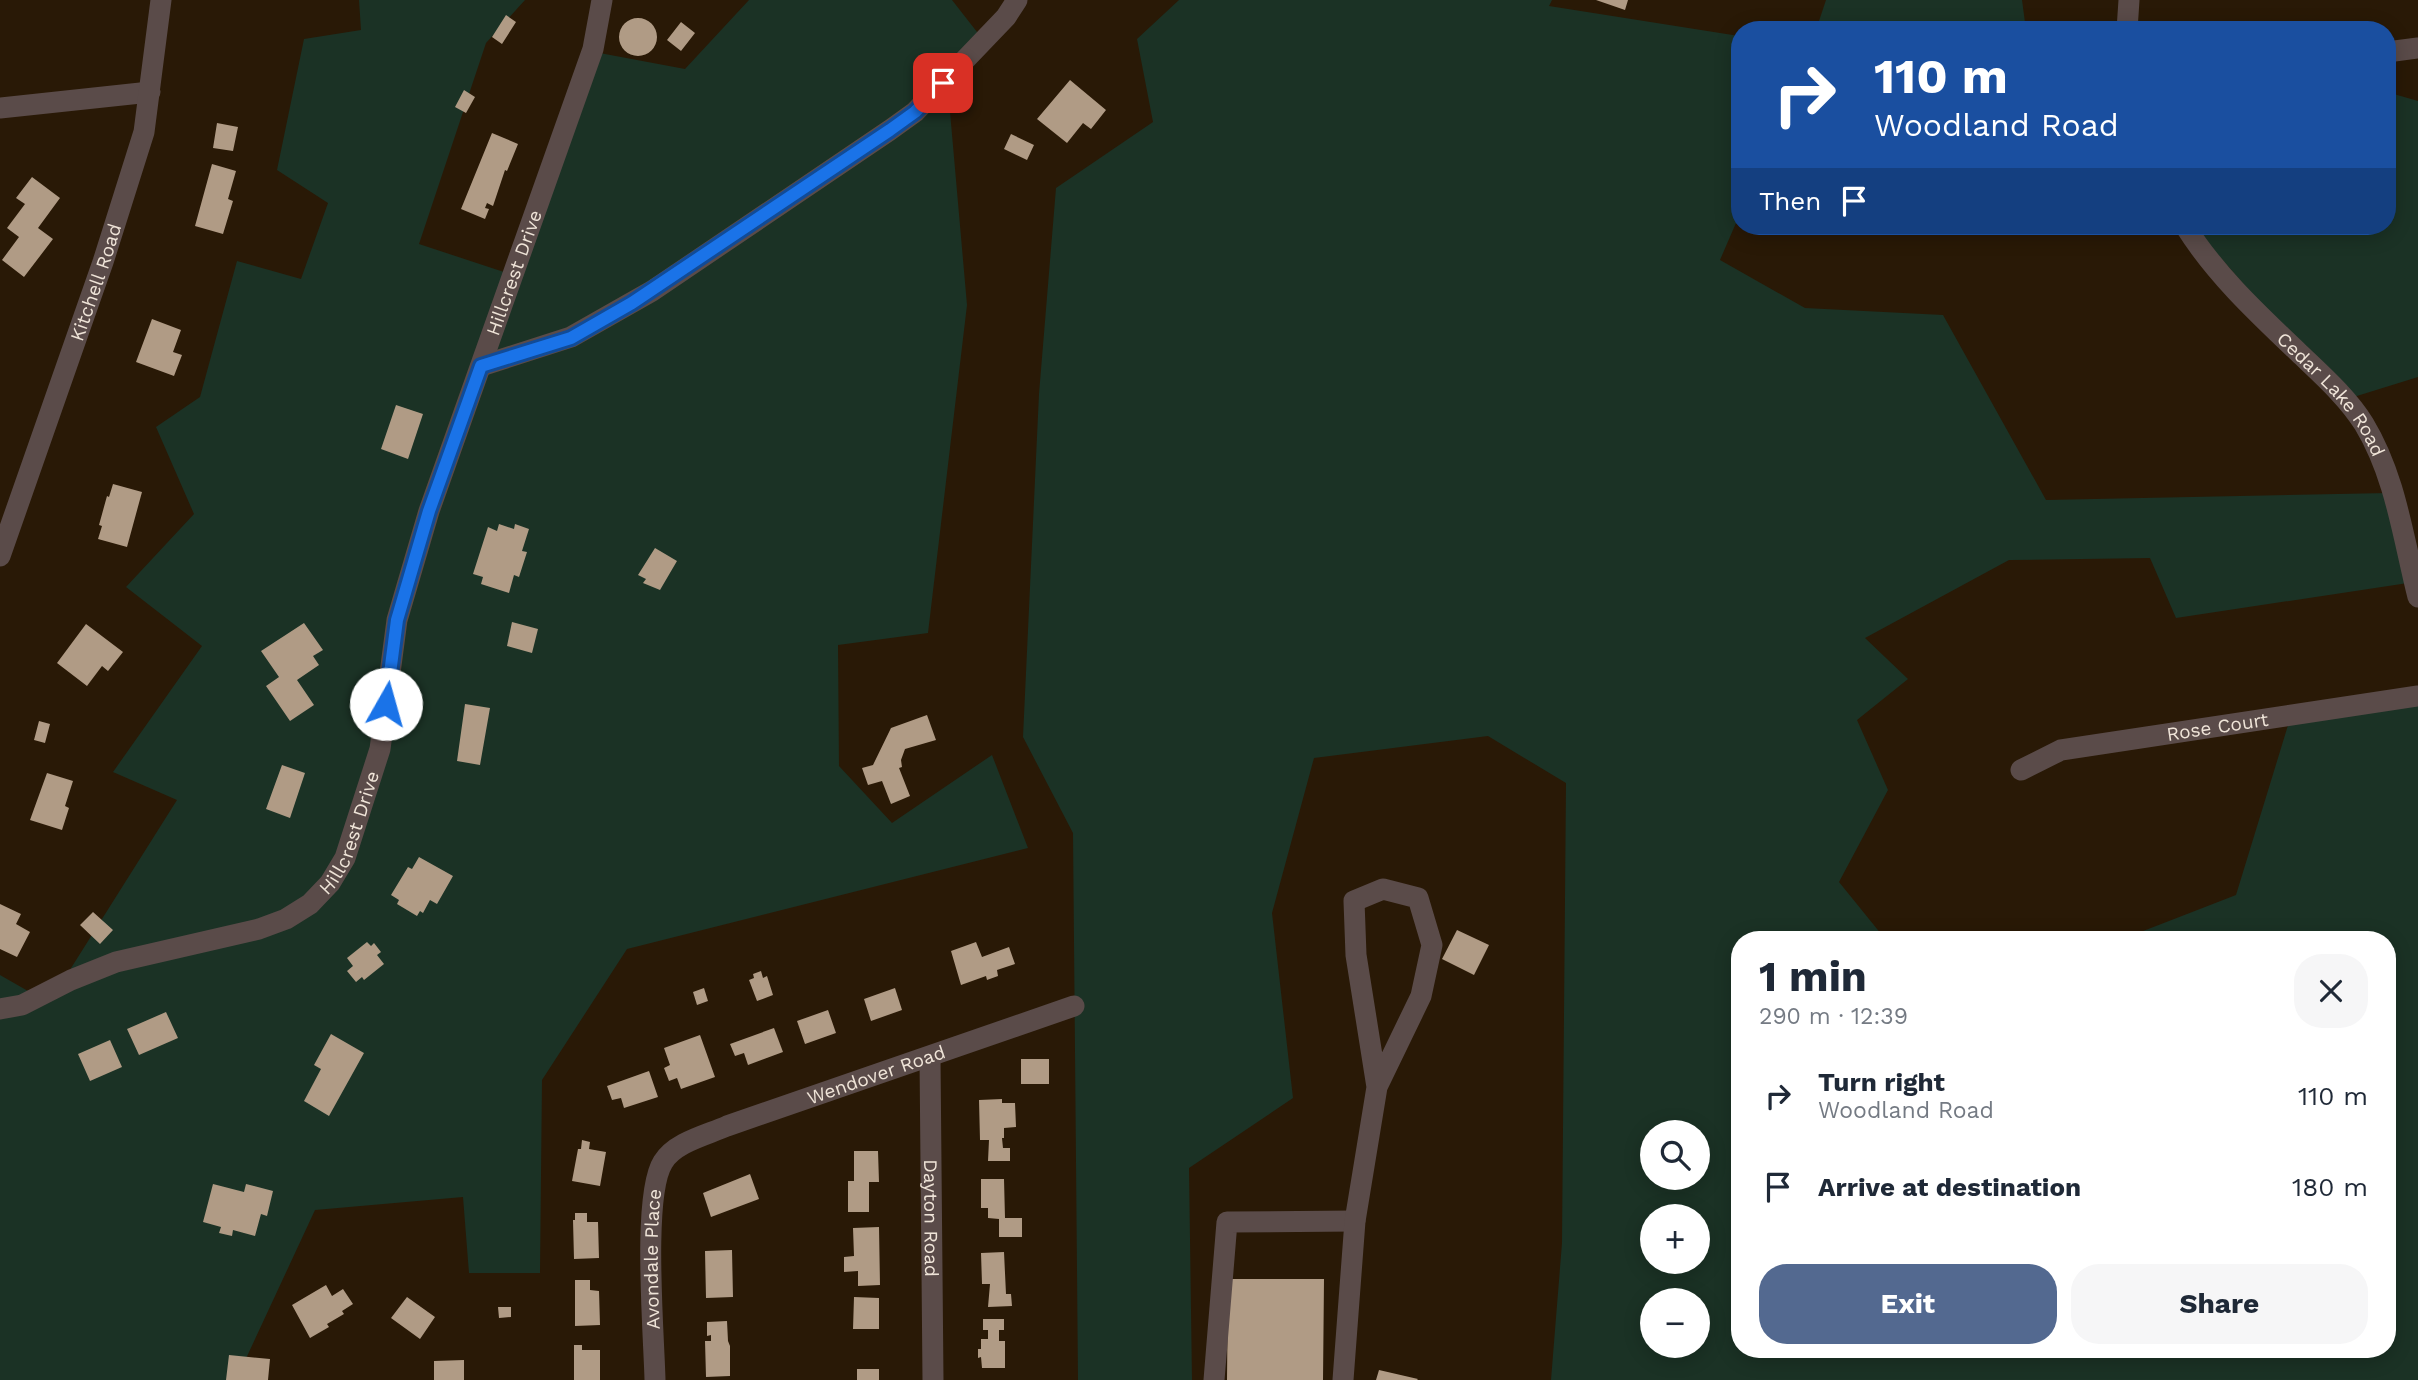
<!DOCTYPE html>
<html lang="en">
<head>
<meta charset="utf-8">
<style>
  :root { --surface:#fff; --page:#f6f6f7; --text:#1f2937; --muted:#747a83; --accent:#536990 }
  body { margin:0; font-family:"Work Sans",sans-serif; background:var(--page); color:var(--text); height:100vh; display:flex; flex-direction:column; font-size:26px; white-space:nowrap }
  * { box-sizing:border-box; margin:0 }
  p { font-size:23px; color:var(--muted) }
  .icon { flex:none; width:38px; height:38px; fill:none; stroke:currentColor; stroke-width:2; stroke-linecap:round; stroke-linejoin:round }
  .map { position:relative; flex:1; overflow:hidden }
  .drawer { position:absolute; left:1731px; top:931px; width:665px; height:427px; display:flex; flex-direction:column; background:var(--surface); border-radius:28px; box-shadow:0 4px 18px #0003 }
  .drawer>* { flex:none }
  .top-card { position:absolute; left:1731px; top:21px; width:665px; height:214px; border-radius:28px; box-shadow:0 4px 18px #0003; background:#1a4fa0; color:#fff; overflow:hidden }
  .fabs { position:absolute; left:1640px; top:1120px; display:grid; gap:14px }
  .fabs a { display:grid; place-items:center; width:70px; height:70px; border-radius:50%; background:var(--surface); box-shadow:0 4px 18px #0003; font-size:35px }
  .pin { position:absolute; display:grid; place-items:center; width:60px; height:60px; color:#fff; margin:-30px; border-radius:14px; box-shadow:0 4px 10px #0006 }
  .me { position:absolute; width:77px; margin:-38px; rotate:7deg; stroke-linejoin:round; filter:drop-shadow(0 0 5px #0008) }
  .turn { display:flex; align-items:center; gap:24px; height:147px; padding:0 28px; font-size:32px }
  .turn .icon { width:91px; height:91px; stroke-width:2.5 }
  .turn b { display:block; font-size:49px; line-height:60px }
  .then { display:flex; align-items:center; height:66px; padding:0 28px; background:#0003; gap:14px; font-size:26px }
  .round { display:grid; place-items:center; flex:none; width:74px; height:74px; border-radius:28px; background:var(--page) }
  .summary { display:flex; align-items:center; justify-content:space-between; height:119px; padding:0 28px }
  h1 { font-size:42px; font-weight:700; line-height:52px }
  .button { display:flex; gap:14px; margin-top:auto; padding:14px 28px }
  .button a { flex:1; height:80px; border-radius:28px; background:var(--accent); color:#fff; font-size:28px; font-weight:700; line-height:80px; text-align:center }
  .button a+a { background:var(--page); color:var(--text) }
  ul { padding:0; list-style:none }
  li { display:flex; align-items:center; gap:21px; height:91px; padding:0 28px }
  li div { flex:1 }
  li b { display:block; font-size:26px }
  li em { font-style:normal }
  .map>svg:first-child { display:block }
  .green { fill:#1b3225; fill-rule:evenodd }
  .building { fill:#b09b85 }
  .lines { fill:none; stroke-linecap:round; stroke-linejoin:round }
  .minor { stroke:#5a4b49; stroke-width:21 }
  .route-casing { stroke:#114b97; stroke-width:18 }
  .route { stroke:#1a73e8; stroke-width:12 }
  .labels { text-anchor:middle; stroke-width:7; stroke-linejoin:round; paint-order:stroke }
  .street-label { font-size:19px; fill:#efe4d8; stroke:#1f1001 }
</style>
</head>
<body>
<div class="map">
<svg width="2418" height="1380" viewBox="0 0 2418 1380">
  <rect width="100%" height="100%" fill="#291906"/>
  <path class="green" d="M359 0H525L486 43 419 244 510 274 589 51 685 69 749 0H952L988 46 948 89 967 305 928 633 838 645 839 766 892 823 992 755 1028 848 627 949 542 1080 540 1273H469L463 1197 315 1210 236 1380H0V975L49 1003 177 800 113 772 202 646 126 587 194 514 156 427 200 397 237 261 301 279 328 203 277 170 304 39 361 30Z
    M1179 0H1552L1549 6 1739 36V216L1720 260 1805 308 1943 315 2046 500 2389 493 2408 583 2176 618 2150 558 2009 560 1865 638 1908 679 1857 720 1888 790 1839 882 1886 940H1740V1349H2387V940H2120L2236 895 2293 709 2418 688V1380H1551L1562 1243 1566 783 1488 736 1314 758 1272 913 1293 1098 1189 1168 1192 1380H1078L1073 833 1023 737 1039 394 1056 188 1153 122 1137 39ZM1652 1132H1698V1178H1652ZM1652 1216H1698V1262H1652ZM1652 1300H1698V1346H1652Z
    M1826 0H2022L2026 30H1816Z
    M2387 92 2418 101V377L2344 400 2193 226H2387Z"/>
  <path class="building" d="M1596 0H1628L1625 10Z
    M506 15 516 22 502 44 492 37Z
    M619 37a19 19 0 1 1 38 0a19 19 0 1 1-38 0Z
    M681 22 695 33 681 51 667 40Z
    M1070 80 1106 110 1091 129 1083 123 1067 143 1037 119Z
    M464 90 475 97 466 113 455 107Z
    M217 123 238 127 233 151 213 148Z
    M492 133 518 144 507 171 505 170 493 206 487 203 485 208 489 209 485 219 461 209Z
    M1011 134 1034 145 1027 160 1004 149Z
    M212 164 236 171 228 199 233 201 223 234 195 226Z
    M32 177 60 198 38 228 53 239 24 277 2 260 19 237 7 228 25 204 16 198Z
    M152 319 181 330 173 352 182 355 174 376 136 362Z
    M396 405 423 414 408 459 381 449Z
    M113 484 142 492 127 547 98 539 102 526 99 525 107 496 109 497Z
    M499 524 514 529 515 524 529 529 522 551 527 552 519 577 514 575 509 593 481 584 483 577 473 574 488 527 497 531Z
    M655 548 677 561 660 590 643 583 646 579 638 575Z
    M512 622 538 629 532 653 507 646Z
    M304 623 323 650 313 656 319 665 297 680 314 705 290 721 266 686 279 677 261 651Z
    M86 624 123 652 108 671 102 666 87 686 57 663Z
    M465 704 490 708 480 765 457 761Z
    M927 715 936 740 905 749 901 760 902 767 899 768 910 796 891 804 882 781 868 785 862 768 873 765 891 728Z
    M39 721 50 724 45 743 34 740Z
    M282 765 305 773 290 818 266 809Z
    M47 773 73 781 65 806 69 808 62 830 30 820Z
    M419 857 453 876 437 904 430 900 423 913 420 911 417 916 397 904 399 900 391 895 408 867 412 869Z
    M0 904 21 914 16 924 30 932 17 957 0 949Z
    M93 912 113 930 100 944 80 925Z
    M1457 930 1489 945 1474 975 1442 959Z
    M367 942 371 946 374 943 381 952 377 955 384 964 364 980 362 977 356 982 347 971 353 966 347 958Z
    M976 942 982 957 1009 947 1015 964 997 970 998 976 987 980 986 976 961 985 951 951Z
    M761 971 763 978 767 976 773 995 757 1001 749 980 754 978 753 974Z
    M704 988 708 1001 697 1005 693 992Z
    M895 988 902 1010 871 1021 864 999Z
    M828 1010 836 1033 805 1044 797 1021Z
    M166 1012 178 1038 139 1055 127 1029Z
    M774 1028 783 1052 748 1065 744 1053 735 1056 730 1044Z
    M331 1034 364 1053 329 1116 304 1101 321 1069 314 1065Z
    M700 1035 715 1077 681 1089 677 1078 669 1081 664 1068 670 1065 664 1048Z
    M110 1040 122 1067 90 1081 78 1054Z
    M1021 1059H1049V1084H1021Z
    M649 1071 658 1097 624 1108 621 1098 612 1100 607 1086Z
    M1002 1099V1103H1015L1016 1127 1004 1128V1138H1002L1003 1148H1010V1161H988L989 1140H980L979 1100Z
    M582 1140 590 1142 589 1149 606 1152 600 1186 572 1181 578 1149H581Z
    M854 1151H878L879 1182H869V1212H848V1181H854Z
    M750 1174 759 1199 711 1217 703 1193Z
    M981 1179H1004L1005 1218H1022V1237H999V1219L988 1218V1208H981Z
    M213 1184 244 1192 246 1184 273 1191 267 1216 261 1214 255 1236 233 1230 232 1236 219 1233 221 1227 203 1222Z
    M575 1213H587V1222H598L599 1258 574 1259 573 1220H575Z
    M879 1227 880 1285 858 1286V1271L844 1272V1257L854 1256 853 1228Z
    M732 1250 733 1297 706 1298 705 1251Z
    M1004 1252 1006 1294H1011L1012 1306 988 1307 990 1284H982L981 1253Z
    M1228 1279H1324L1323 1380H1227Z
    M575 1280H590V1290L599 1291 600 1325 575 1326Z
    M326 1285 332 1296 343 1289 353 1304 342 1311 344 1314 327 1324 329 1327 310 1338 292 1305Z
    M407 1297 435 1317 420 1339 391 1318Z
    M854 1297 879 1298V1329H853Z
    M498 1307H511V1317L499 1318Z
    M983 1319H1004V1330H999V1341H1005V1368H982L981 1357 978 1358V1349H981V1339H988V1330H983Z
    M727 1321 728 1341 730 1346V1376L706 1377 705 1341H711V1335L707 1336V1322Z
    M574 1345H582V1350H600V1380H574Z
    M229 1355 270 1359 268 1380H226Z
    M464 1360V1380H434V1361Z
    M857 1369H879V1380H857Z
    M1379 1370 1418 1379 1417 1380H1376Z"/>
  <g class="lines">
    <g class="minor">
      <path d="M2127 30 2129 0"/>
      <path d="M2387 52 2418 48"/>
      <path d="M0 108 150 92"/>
      <path id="s1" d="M2185 226C2216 275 2257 313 2299 353 2322 375 2347 397 2364 424 2396 477 2403 538 2418 597"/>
      <path d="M481 366 571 337 652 291 890 130 915 112 1006 17 1017 0"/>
      <path id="s2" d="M0 556 103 262 144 132 161 0"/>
      <path id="s3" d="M2021 770 2061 750 2418 696"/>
      <path id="s4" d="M0 1009 22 1005 71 980 116 962 259 929 286 919 310 904 330 883 345 858 380 749 397 620 429 511 593 49 602 0"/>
      <path id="s5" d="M930 1057 933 1380"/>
      <path id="s6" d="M655 1380C654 1335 642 1195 663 1162 675 1142 707 1135 727 1126L1074 1006"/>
      <path d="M1214 1380 1227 1222 1355 1221"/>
      <path d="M1343 1380 1355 1221 1377 1087 1421 996 1432 945 1418 898 1383 889 1354 901 1356 955 1377 1087"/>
    </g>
  </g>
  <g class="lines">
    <defs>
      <path id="route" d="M386 704 397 620 429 511 481 366 571 338 632 303 890 130 915 112 943 83"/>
    </defs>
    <use href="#route" class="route-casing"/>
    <use href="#route" class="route"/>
  </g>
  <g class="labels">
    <g class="street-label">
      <text dy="7" stroke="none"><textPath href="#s4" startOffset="999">Hillcrest Drive</textPath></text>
      <text dy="7" stroke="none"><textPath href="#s2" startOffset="290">Kitchell Road</textPath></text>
      <text dy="7" stroke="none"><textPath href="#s1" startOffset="224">Cedar Lake Road</textPath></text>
      <text dy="7" stroke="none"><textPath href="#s3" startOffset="203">Rose Court</textPath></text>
      <text dy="7" stroke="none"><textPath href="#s4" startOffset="413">Hillcrest Drive</textPath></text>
      <text dy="7" stroke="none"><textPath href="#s6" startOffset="452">Wendover Road</textPath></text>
      <text dy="7" stroke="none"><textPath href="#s5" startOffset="161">Dayton Road</textPath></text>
      <text dy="7" stroke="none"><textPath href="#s6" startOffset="121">Avondale Place</textPath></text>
    </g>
  </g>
</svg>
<div class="fabs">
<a><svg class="icon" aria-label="search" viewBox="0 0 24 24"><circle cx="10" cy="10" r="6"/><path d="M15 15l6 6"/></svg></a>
<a>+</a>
<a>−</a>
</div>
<div class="pin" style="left:943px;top:83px;background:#d93025"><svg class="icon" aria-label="arrive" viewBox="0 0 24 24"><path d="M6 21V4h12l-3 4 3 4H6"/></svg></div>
<svg class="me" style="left:386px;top:704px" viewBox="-20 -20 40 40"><circle r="19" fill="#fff"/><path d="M0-13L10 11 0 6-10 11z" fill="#1a73e8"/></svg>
<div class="top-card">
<div class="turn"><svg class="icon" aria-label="right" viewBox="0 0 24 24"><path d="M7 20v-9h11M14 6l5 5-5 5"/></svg><div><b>110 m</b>Woodland Road</div></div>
<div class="then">Then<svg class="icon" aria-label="arrive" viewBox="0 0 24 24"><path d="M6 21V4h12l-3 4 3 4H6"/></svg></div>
</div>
<section class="drawer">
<div class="summary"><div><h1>1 min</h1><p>290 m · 12:39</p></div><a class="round"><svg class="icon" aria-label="close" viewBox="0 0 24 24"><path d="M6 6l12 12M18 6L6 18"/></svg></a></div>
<ul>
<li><svg class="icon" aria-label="right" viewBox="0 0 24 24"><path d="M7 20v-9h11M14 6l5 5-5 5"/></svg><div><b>Turn right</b><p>Woodland Road</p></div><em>110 m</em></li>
<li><svg class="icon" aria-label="arrive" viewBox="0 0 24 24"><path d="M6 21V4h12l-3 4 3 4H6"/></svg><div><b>Arrive at destination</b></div><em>180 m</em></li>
</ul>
<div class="button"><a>Exit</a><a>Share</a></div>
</section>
</div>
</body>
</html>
